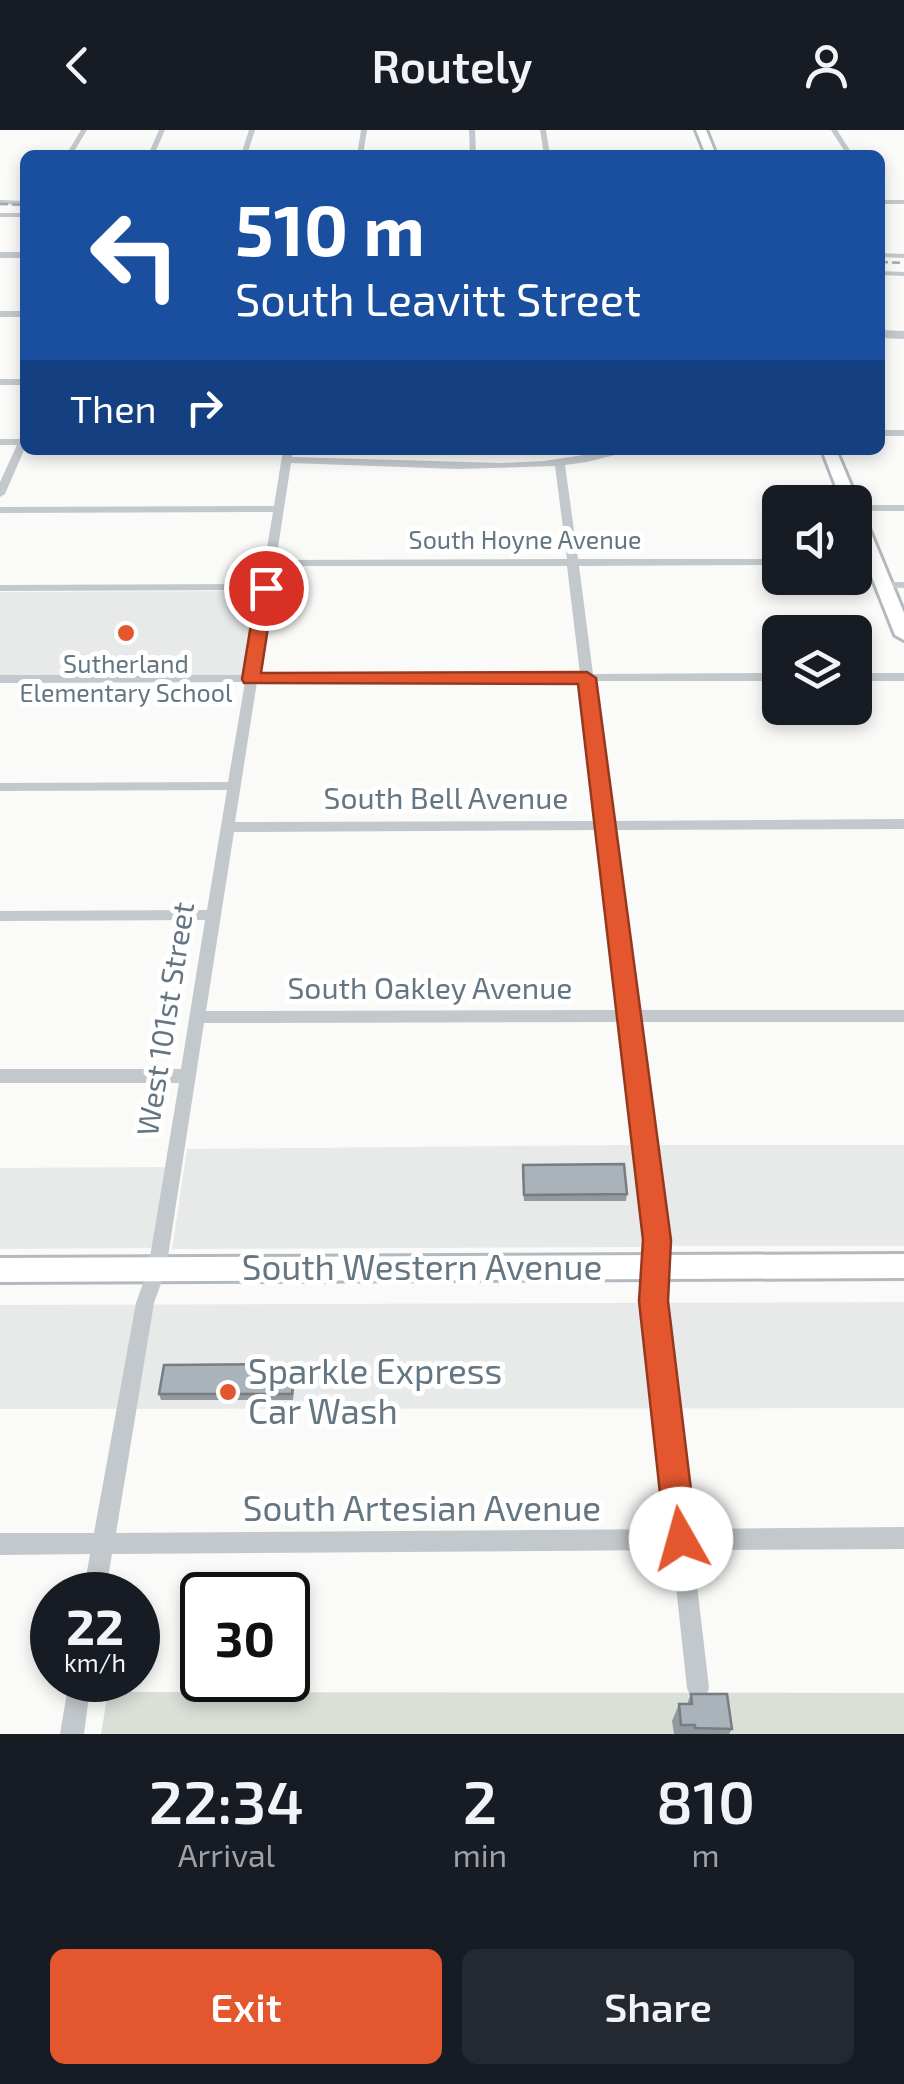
<!DOCTYPE html>
<html lang="en">
<head>
<meta charset="utf-8">
<style>
  :root { --surface:#171b24; --page:#242831; --text:#f1f3f6; --muted:#9ea1a6; --accent:#e4572e }
  body { margin:0; font-family:"Exo 2",sans-serif; background:var(--page); color:var(--text); height:100vh; display:flex; flex-direction:column; font-size:38px; white-space:nowrap }
  * { box-sizing:border-box; margin:0 }
  p { font-size:32px; color:var(--muted) }
  .icon { flex:none; width:55px; height:55px; fill:none; stroke:currentColor; stroke-width:2; stroke-linecap:round; stroke-linejoin:round }
  .map { position:relative; height:1604px; overflow:hidden }
  .panel { display:flex; flex-direction:column; background:var(--surface); flex:1 }
  .panel>* { flex:none }
  .top-card { position:absolute; left:20px; top:20px; width:865px; height:305px; border-radius:15px; box-shadow:0 5px 15px #0003; background:#1a4fa0; color:#fff; overflow:hidden }
  .buttons { position:absolute; left:762px; top:355px; display:grid; gap:20px }
  .buttons a { display:grid; place-items:center; width:110px; height:110px; border-radius:15px; background:var(--surface); box-shadow:0 5px 15px #0003; font-size:50px }
  .speed { position:absolute; left:30px; top:1442px; display:flex; gap:20px; font-size:50px; font-weight:700; text-align:center }
  .speed>* { display:grid; place-content:center; width:130px; height:130px; border-radius:50%; background:var(--surface); box-shadow:0 5px 15px #0003; line-height:1 }
  .speed small { font-size:25px; font-weight:400 }
  .speed .limit { border:5px solid #111; border-radius:15px; background:#fff; color:#111 }
  .pin { position:absolute; display:grid; place-items:center; width:85px; height:85px; color:#fff; margin:-42px; border:5px solid #fff; border-radius:50%; box-shadow:0 2px 10px #0007 }
  .me { position:absolute; width:110px; margin:-55px; rotate:353deg; stroke-linejoin:round; filter:drop-shadow(0 0 8px #0008) }
  .turn { display:flex; align-items:center; gap:35px; height:210px; padding:0 50px; font-size:45px }
  .turn .icon { width:130px; height:130px; stroke-width:2.5 }
  .turn b { display:block; font-size:70px; line-height:85px }
  .then { display:flex; align-items:center; height:95px; padding:0 50px; background:#0003; gap:20px; font-size:38px }
  .eta { display:flex; justify-content:space-evenly; align-items:center; height:170px; text-align:center }
  .eta b { font-size:60px; font-weight:600; line-height:70px }
  .button { display:flex; gap:20px; margin-top:auto; padding:20px 50px }
  .button a { flex:1; height:115px; border-radius:15px; background:var(--accent); color:#fff; font-size:40px; font-weight:600; line-height:115px; text-align:center }
  .button a+a { background:var(--page); color:var(--text) }
  header { display:flex; justify-content:space-between; align-items:center; height:130px; padding:0 50px; background:var(--surface); font-size:45px; font-weight:600 }
  .map>svg:first-child { display:block }
  .built { fill:#e8e9e9 }
  .green { fill:#dadfd7 }
  .lines { fill:none; stroke-linecap:round; stroke-linejoin:round }
  .secondary-casing { stroke:#b3babf; stroke-width:6 }
  .minor { fill:#c3c8cc; fill-rule:evenodd }
  .tertiary { fill:#c3c8cc; fill-rule:evenodd }
  .secondary { fill:#fff; fill-rule:evenodd }
  .rail { stroke:#a2aab0; stroke-width:2.5; stroke-dasharray:8 4; stroke-linecap:butt }
  .wall { fill:#929a9f }
  .building { fill:#aab3b9; stroke:#777d82; stroke-width:2.5 }
  .route { fill:#e4572e; stroke:#94391e; stroke-width:2.5 }
  .poi-dot { fill:#e4572e; stroke:#fff; stroke-width:4 }
  .labels { text-anchor:middle; stroke-width:10; stroke-linejoin:round; paint-order:stroke }
  .far-street-label { font-size:25px; fill:#657683; stroke:#fff }
  .far-poi-label { font-size:25px; fill:#657683; stroke:#fff }
  .street-label { font-size:30px; fill:#657683; stroke:#fff }
  .near-street-label { font-size:35px; fill:#657683; stroke:#fff }
  .near-poi-label { font-size:35px; fill:#657683; stroke:#fff; text-anchor:start }
</style>
</head>
<body>
<header><svg class="icon" aria-label="back" viewBox="0 0 24 24"><path d="M15 5l-7 7 7 7"/></svg>Routely<svg class="icon" aria-label="person" viewBox="0 0 24 24"><circle cx="12" cy="8" r="4"/><path d="M4 21q1-7 8-7t8 7"/></svg></header>
<div class="map">
<svg width="904" height="1604" viewBox="0 0 904 1604">
  <rect width="100%" height="100%" fill="#fafaf8"/>
  <path class="built" d="M259 461 245 545 0 546V462Z
    M624 1015H635L647 1117 172 1119 187 1019Z
    M654 1015H904V1116H668Z
    M165 1037 152 1118 0 1119V1038Z
    M904 1172V1278L0 1279V1175Z"/>
  <path class="green" d="M108 1562 904 1563V1604H101Z"/>
  <g class="lines">
    <defs>
      <path id="secondary" d="M696 0H706L716 25H706Z
        M822 320H836L858 372 856 375 842 372Z
        M855 379 863 384 904 483V510L895 505 855 404Z
        M904 1124V1148L0 1152V1128Z"/>
    </defs>
    <use href="#secondary" class="secondary-casing"/>
    <path class="minor" d="M81 0H87L72 25H66Z
      M159 0H165L154 25H148Z
      M249 0H255L247 25H241Z
      M361 0H367L363 25H357Z
      M469 0H475L476 25H470Z
      M540 0H546L550 25H544Z
      M831 0H837L853 25H847Z
      M0 70 25 71V75L0 74Z
      M880 70H904V74H880Z
      M0 83H25V87H0Z
      M880 123 904 124V128L880 127Z
      M880 141 904 142V146L880 145Z
      M0 181H25V187H0Z
      M0 249H25V255H0Z
      M880 300H904V306H880Z
      M25 304V318L5 364 0 367V352L17 315H0V309H19Z
      M283 320H293L292 327 501 333 544 331 616 320H635L587 332 565 335 578 429H780V435L579 436 593 544 780 543V551H594L612 691 904 689V699L613 700 636 880H904V892H638L666 1110 663 1171 690 1399 904 1397V1419L693 1420 709 1558 706 1566 698 1569 690 1566 687 1558 672 1420 112 1424 105 1465H83L90 1424 0 1425V1403H94L136 1173 148 1139 179 953H0V939H181L205 790 0 791V781L207 780 227 660 0 661V653L228 652 245 552 0 553V545H246L260 460 0 461V455L261 454 273 382 0 383V377L274 376ZM291 333 458 339 555 336 567 429 276 430ZM275 436H567L580 544 258 545ZM581 551 598 691 235 692 257 552ZM599 700 620 880 206 881 234 702ZM622 892 648 1110 645 1171 669 1399 116 1403 154 1173 166 1139 204 893Z
      M855 375H904V381H855Z
      M855 429H874L880 432 874 435H855Z
      M884 452H904V458L880 457V453Z
      M855 543H904V551H855Z
      M69 1550H91L84 1604H60Z"/>
    <path class="tertiary" d="M0 122H25V128H0Z
      M880 200 904 201V209L880 208Z"/>
    <use href="#secondary" class="secondary"/>
    <path class="rail" d="M0 74 25 75
      M880 132 904 133"/>
  </g>
  <path class="wall" d="M522 1041 627 1064 626 1071H524Z
    M295 1234 296 1240 293 1270H161L159 1264Z
    M691 1564 732 1599 729 1604H674L672 1591 679 1574H687Z"/>
  <path class="building" d="M624 1034 627 1064 524 1065 523 1035Z
    M295 1234 292 1264H159L164 1235Z
    M691 1564H727L732 1599 695 1598V1595H681L679 1574H692Z"/>
  <path class="route" d="M266 452 274 458 261 543 587 542 596 548 671 1110 668 1171 697 1409 692 1421 681 1425 669 1421 665 1409 639 1171 643 1110 578 554 244 553 242 549 257 458Z"/>
  <g class="poi-dot">
    <circle cx="126" cy="503" r="10"/>
    <circle cx="228" cy="1262" r="10"/>
  </g>
  <g class="labels">
    <g class="far-street-label">
      <text x="525" y="419">South Hoyne Avenue</text>
    </g>
    <g class="far-poi-label">
      <text x="126" y="543">Sutherland<tspan x="126" dy="29">Elementary School</tspan></text>
    </g>
    <g class="street-label">
      <text x="446" y="679">South Bell Avenue</text>
      <text x="430" y="869">South Oakley Avenue</text>
      <text transform="translate(166 889) rotate(-81)" y="10">West 101st Street</text>
    </g>
    <g class="near-street-label">
      <text x="422" y="1150">South Western Avenue</text>
      <text x="422" y="1391">South Artesian Avenue</text>
    </g>
    <g class="near-poi-label">
      <text x="248" y="1254">Sparkle Express<tspan x="248" dy="40">Car Wash</tspan></text>
    </g>
  </g>
</svg>
<div class="buttons">
<a><svg class="icon" aria-label="sound" viewBox="0 0 24 24"><path d="M4 9h4l5-4v14l-5-4H4zM17 9q2 3 0 6"/></svg></a>
<a><svg class="icon" aria-label="layers" viewBox="0 0 24 24"><path d="M12 4l9 5-9 5-9-5zM3 14l9 5 9-5"/></svg></a>
</div>
<div class="speed"><div>22<small>km/h</small></div><div class="limit">30</div></div>
<div class="pin" style="left:266px;top:458px;background:#d93025"><svg class="icon" aria-label="arrive" viewBox="0 0 24 24"><path d="M6 21V4h12l-3 4 3 4H6"/></svg></div>
<svg class="me" style="left:681px;top:1409px" viewBox="-20 -20 40 40"><circle r="19" fill="#fff"/><path d="M0-13L10 11 0 6-10 11z" fill="#e4572e"/></svg>
<div class="top-card">
<div class="turn"><svg class="icon" aria-label="left" viewBox="0 0 24 24"><path d="M17 20v-9H6M10 6l-5 5 5 5"/></svg><div><b>510 m</b>South Leavitt Street</div></div>
<div class="then">Then<svg class="icon" aria-label="right" viewBox="0 0 24 24"><path d="M7 20v-9h11M14 6l5 5-5 5"/></svg></div>
</div>
</div>
<section class="panel">
<div class="eta">
<div><b>22:34</b><p>Arrival</p></div>
<div><b>2</b><p>min</p></div>
<div><b>810</b><p>m</p></div>
</div>
<div class="button"><a>Exit</a><a>Share</a></div>
</section>
</body>
</html>
